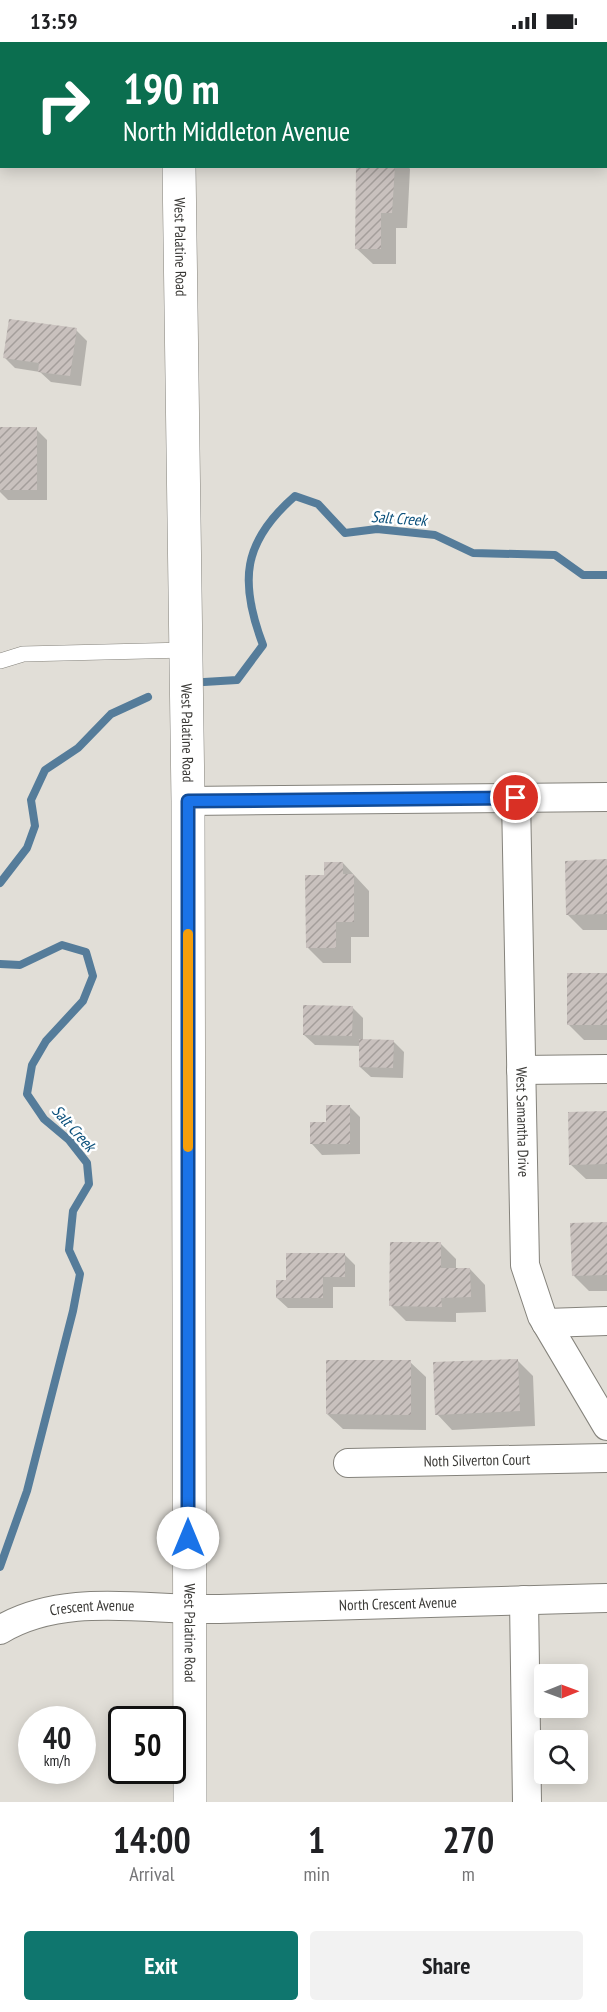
<!DOCTYPE html>
<html lang="en">
<head>
<meta charset="utf-8">
<style>
  :root { --surface:#fff; --page:#f2f2f2; --text:#202124; --muted:#757577; --accent:#0f766e }
  body { margin:0; font-family:"PT Sans Narrow",sans-serif; background:var(--page); color:var(--text); height:100vh; display:flex; flex-direction:column; font-size:22px; white-space:nowrap }
  * { box-sizing:border-box; margin:0 }
  p { font-size:20px; color:var(--muted) }
  .icon { flex:none; width:33px; height:33px; fill:none; stroke:currentColor; stroke-width:2; stroke-linecap:round; stroke-linejoin:round }
  .map { position:relative; height:1760px; overflow:hidden }
  .drawer { display:flex; flex-direction:column; background:var(--surface); flex:1 }
  .drawer>* { flex:none }
  .top-card { position:absolute; left:0px; top:0px; width:608px; height:126px; box-shadow:0 3px 15px #0003; background:#0b6e4f; color:#fff; overflow:hidden }
  .needle { width:39px; rotate:89deg }
  .controls { position:absolute; left:534px; top:1622px; display:grid; gap:12px }
  .controls a { display:grid; place-items:center; width:54px; height:54px; border-radius:6px; background:var(--surface); box-shadow:0 3px 15px #0003; font-size:30px }
  .speed { position:absolute; left:18px; top:1664px; display:flex; gap:12px; font-size:30px; font-weight:700; text-align:center }
  .speed>* { display:grid; place-content:center; width:78px; height:78px; border-radius:50%; background:var(--surface); box-shadow:0 3px 15px #0003; line-height:1 }
  .speed small { font-size:15px; font-weight:400 }
  .speed .limit { border:3px solid #111; border-radius:9px; background:#fff; color:#111 }
  .pin { position:absolute; display:grid; place-items:center; width:51px; height:51px; color:#fff; margin:-26px; border:3px solid #fff; border-radius:50%; box-shadow:0 2px 6px #0007 }
  .me { position:absolute; width:66px; margin:-33px; rotate:0deg; stroke-linejoin:round; filter:drop-shadow(0 0 4px #0008) }
  .turn { display:flex; align-items:center; gap:21px; height:126px; padding:0 24px; font-size:27px }
  .turn .icon { width:78px; height:78px; stroke-width:2.5 }
  .turn b { display:block; font-size:42px; line-height:51px }
  .eta { display:flex; justify-content:space-evenly; align-items:center; height:102px; text-align:center }
  .eta b { font-size:36px; font-weight:800; line-height:42px }
  .button { display:flex; gap:12px; margin-top:auto; padding:12px 24px }
  .button a { flex:1; height:69px; border-radius:6px; background:var(--accent); color:#fff; font-size:24px; font-weight:800; line-height:69px; text-align:center }
  .button a+a { background:var(--page); color:var(--text) }
  .status { display:flex; justify-content:space-between; align-items:center; height:42px; padding:0 30px; background:var(--surface); direction:ltr }
  .status svg { height:16px; fill:currentColor }
  .map>svg:first-child { display:block }
  .shadow { fill:#0003 }
  .lines { fill:none; stroke-linecap:round; stroke-linejoin:round }
  .stream { stroke:#557c9a; stroke-width:8 }
  .building { fill:url(#building-hatch) }
  .service-casing { stroke:#85837c; stroke-width:16 }
  .minor-casing { stroke:#85837c; stroke-width:30 }
  .secondary-casing { stroke:#85837c; stroke-width:34 }
  .service { stroke:#fff; stroke-width:15 }
  .minor { stroke:#fff; stroke-width:28 }
  .secondary { stroke:#fff; stroke-width:33 }
  .route-casing { stroke:#114b97; stroke-width:15 }
  .route { stroke:#1a73e8; stroke-width:10 }
  .slow { stroke:#f59e0b; stroke-width:10 }
  .labels { text-anchor:middle; stroke-width:5; stroke-linejoin:round; paint-order:stroke }
  .street-label { font-size:15px; fill:#3a3936; stroke:#fff }
  .water-label { font-size:16px; font-style:italic; fill:#0b507b; stroke:#fff }
</style>
</head>
<body>
<div class="status"><b>13:59</b><svg viewBox="0 0 49 12"><path d="M0 12V9h3v3zM5 12V6h3v6zM10 12V3h3v9zM15 12V0h3v12zM26 1h20v11H26zM47 4h2v5h-2z"/></svg></div>
<div class="map">
<svg width="607" height="1760" viewBox="0 0 607 1760">
  <defs>
    <pattern id="building-hatch" width="6" height="6" patternUnits="userSpaceOnUse" patternTransform="scale(1.5)"><rect width="6" height="6" fill="#c9c1be"/><path d="M-1 1l2-2M0 6l6-6M5 7l2-2" fill="none" stroke="#a49e9b"/></pattern>
  </defs>
  <rect width="100%" height="100%" fill="#e1ded7"/>
  <path class="shadow" d="M497 0H553L554 2H497Z
    M358 124H408L410 127 407 186H396V222H373L357 207Z
    M76 288 87 299 81 344 51 340 40 330 15 326 5 316Z
    M0 387H36L47 398V458H8L0 450Z
    M607 818V888H583L568 873Z
    M343 821 369 849V895H351V921H323L308 906 326 834Z
    M607 933V998H584L568 982Z
    M352 965 363 976V999H393L404 1010 403 1036 371 1035 360 1025 361 1004 315 1003 304 993Z
    M349 1064 360 1075V1112L322 1113 312 1102 328 1081Z
    M607 1071V1137H586L570 1122Z
    M607 1182V1249H589L574 1234Z
    M441 1202 456 1217V1227H470L485 1243 486 1270 456 1271V1280L406 1279 391 1264Z
    M344 1212 355 1223V1245H333V1266H288L277 1256Z
    M517 1318 533 1334 535 1384 452 1388 437 1372Z
    M410 1320 426 1335V1388L343 1387 327 1372Z"/>
  <g class="lines">
    <path class="stream" d="M204 640 237 638 263 603C239 540 242 500 295 454L318 462 345 491 377 487 435 493 473 511 555 513 583 533H607
      M0 841 27 806 35 784 31 758 45 728 78 706 111 672 148 655
      M0 922 20 923 62 903 86 910 93 934 83 959 46 999 32 1023 27 1052 44 1077 69 1098 87 1121 89 1142 73 1169 69 1208 80 1232 73 1269 27 1449 0 1525"/>
  </g>
  <path class="building" d="M356 124H395L392 171H381V207H355Z
    M9 277 77 286 70 334 38 330 39 321 3 316Z
    M0 385H37V448H0Z
    M607 817V872L566 873 565 819Z
    M324 820H343V832H354V880H336V906H306L305 833H324Z
    M567 931H607V983H567Z
    M303 963 353 964 352 994 303 993Z
    M359 997 394 998 393 1026 359 1025Z
    M326 1063H350V1102H310V1080H326Z
    M607 1069V1122L569 1123 568 1070Z
    M607 1180V1233L572 1234 570 1181Z
    M390 1200H441V1226H470L471 1255 441 1256 442 1265 389 1264Z
    M286 1211H345V1235H323V1256H276V1238H286Z
    M518 1317 520 1369 435 1373 433 1320Z
    M326 1318H411V1373L326 1372Z"/>
  <g class="lines">
    <defs>
      <path id="service" d="M0 619 23 612 186 608"/>
      <g id="minor">
        <path id="s1" d="M516 756 525 1223 542 1274 607 1384"/>
        <path d="M188 759 607 755"/>
        <path d="M521 1028 607 1027"/>
        <path d="M546 1281 607 1279"/>
        <path id="s2" d="M348 1421 607 1416"/>
        <path d="M524 1558 527 1760"/>
        <path id="s3" d="M0 1588C65 1549 148 1569 219 1567 349 1563 478 1560 607 1556"/>
      </g>
      <g id="secondary">
        <path d="M178 0V2"/>
        <path id="s4" d="M179 124 188 759 190 1760"/>
      </g>
    </defs>
    <use href="#service" class="service-casing"/>
    <use href="#minor" class="minor-casing"/>
    <use href="#secondary" class="secondary-casing"/>
    <use href="#service" class="service"/>
    <use href="#minor" class="minor"/>
    <use href="#secondary" class="secondary"/>
  </g>
  <g class="lines">
    <defs>
      <path id="route" d="M188 1496V759L516 756"/>
    </defs>
    <use href="#route" class="route-casing"/>
    <use href="#route" class="route"/>
    <path class="slow" d="M188 892V1105"/>
  </g>
  <g class="labels">
    <g class="street-label">
      <text dy="5" stroke="none"><textPath href="#s4" startOffset="81">West Palatine Road</textPath></text>
      <text dy="5" stroke="none"><textPath href="#s4" startOffset="567">West Palatine Road</textPath></text>
      <text dy="5" stroke="none"><textPath href="#s1" startOffset="324">West Samantha Drive</textPath></text>
      <text dy="5" stroke="none"><textPath href="#s2" startOffset="129">Noth Silverton Court</textPath></text>
      <text dy="5" stroke="none"><textPath href="#s3" startOffset="402">North Crescent Avenue</textPath></text>
      <text dy="5" stroke="none"><textPath href="#s3" startOffset="96">Crescent Avenue</textPath></text>
      <text dy="5" stroke="none"><textPath href="#s4" startOffset="1467">West Palatine Road</textPath></text>
    </g>
    <g class="water-label">
      <text transform="translate(399 476) rotate(4)" y="6">Salt Creek</text>
      <text transform="translate(74 1086) rotate(48)" y="6">Salt Creek</text>
    </g>
  </g>
</svg>
<div class="controls">
<a><svg class="needle" viewBox="-14 -14 28 28"><path d="M0-13l5 13h-10z" fill="#e53935"/><path d="M0 13l5-13h-10z" fill="#757577"/></svg></a>
<a><svg class="icon" aria-label="search" viewBox="0 0 24 24"><circle cx="10" cy="10" r="6"/><path d="M15 15l6 6"/></svg></a>
</div>
<div class="speed"><div>40<small>km/h</small></div><div class="limit">50</div></div>
<div class="pin" style="left:516px;top:756px;background:#d93025"><svg class="icon" aria-label="arrive" viewBox="0 0 24 24"><path d="M6 21V4h12l-3 4 3 4H6"/></svg></div>
<svg class="me" style="left:188px;top:1496px" viewBox="-20 -20 40 40"><circle r="19" fill="#fff"/><path d="M0-13L10 11 0 6-10 11z" fill="#1a73e8"/></svg>
<div class="top-card">
<div class="turn"><svg class="icon" aria-label="right" viewBox="0 0 24 24"><path d="M7 20v-9h11M14 6l5 5-5 5"/></svg><div><b>190 m</b>North Middleton Avenue</div></div>
</div>
</div>
<section class="drawer">
<div class="eta">
<div><b>14:00</b><p>Arrival</p></div>
<div><b>1</b><p>min</p></div>
<div><b>270</b><p>m</p></div>
</div>
<div class="button"><a>Exit</a><a>Share</a></div>
</section>
</body>
</html>
